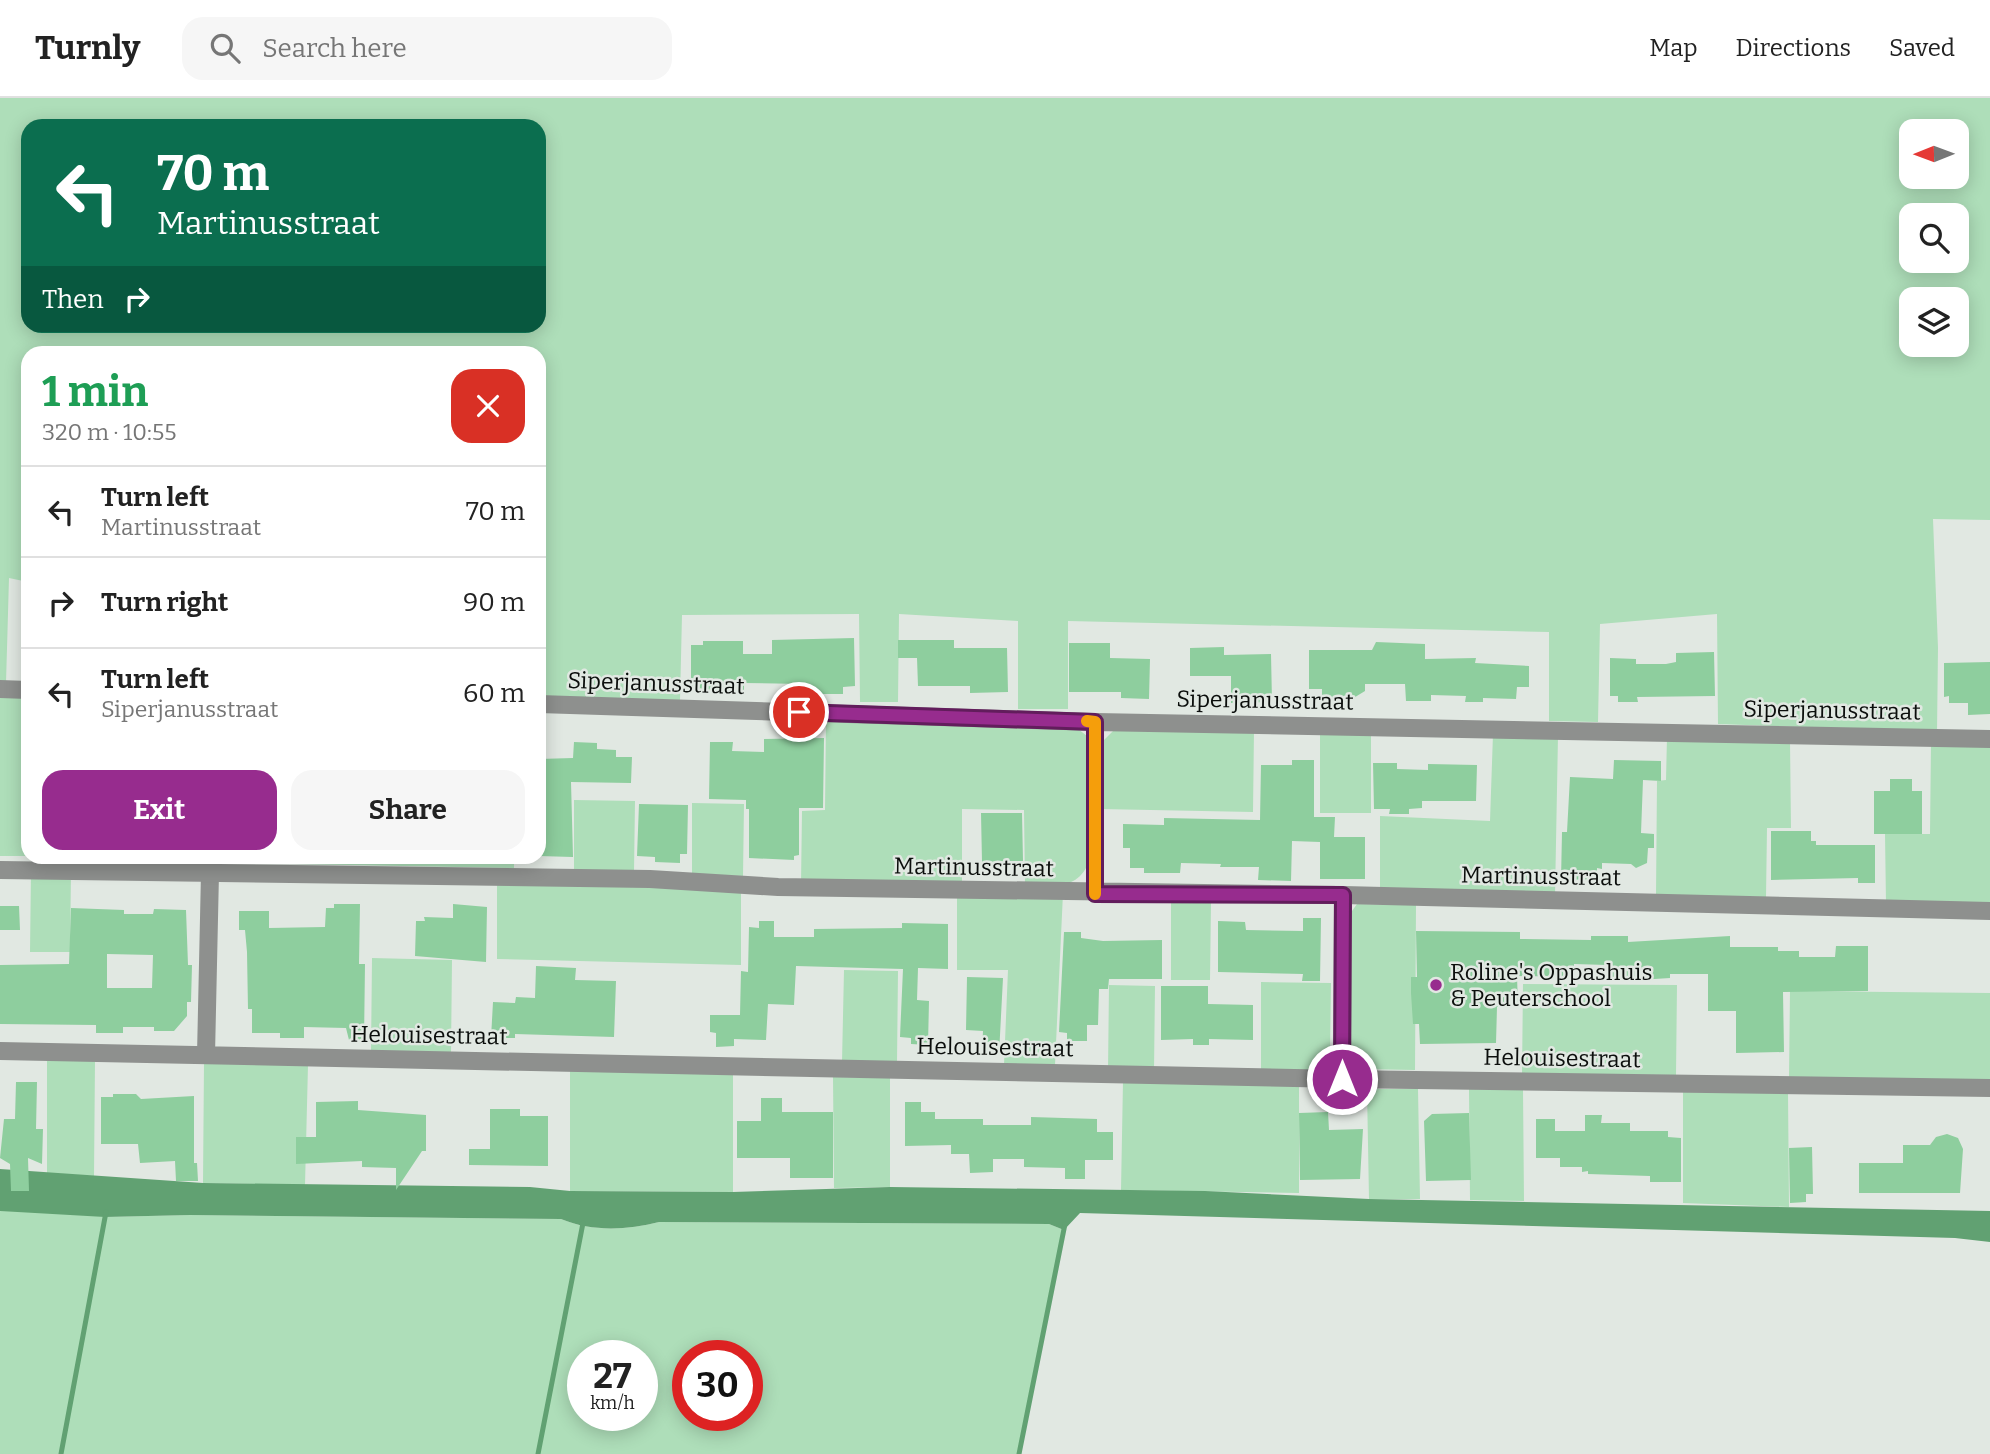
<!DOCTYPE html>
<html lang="en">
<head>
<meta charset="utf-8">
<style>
  :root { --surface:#fff; --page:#f6f6f6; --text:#222; --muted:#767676; --line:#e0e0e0; --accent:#972c8e }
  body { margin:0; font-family:Bitter,serif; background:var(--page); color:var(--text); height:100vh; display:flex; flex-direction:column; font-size:26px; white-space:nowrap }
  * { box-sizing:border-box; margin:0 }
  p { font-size:23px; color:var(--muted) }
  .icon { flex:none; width:38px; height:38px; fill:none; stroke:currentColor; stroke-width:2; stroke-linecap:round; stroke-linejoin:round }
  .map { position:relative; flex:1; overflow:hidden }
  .side { position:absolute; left:21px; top:248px; width:525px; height:518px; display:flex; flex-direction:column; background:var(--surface); border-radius:21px; box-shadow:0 4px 18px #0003 }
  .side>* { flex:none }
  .guide { position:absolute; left:21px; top:21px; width:525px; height:214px; border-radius:21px; box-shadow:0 4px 18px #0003; background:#0b6e4f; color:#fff; overflow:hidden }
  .needle { width:46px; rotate:269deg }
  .fabs { position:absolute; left:1899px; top:21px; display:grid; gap:14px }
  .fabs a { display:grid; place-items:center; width:70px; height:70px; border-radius:14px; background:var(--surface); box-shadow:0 4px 18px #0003; font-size:35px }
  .speed { position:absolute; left:567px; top:1242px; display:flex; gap:14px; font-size:35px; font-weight:700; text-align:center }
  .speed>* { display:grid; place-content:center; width:91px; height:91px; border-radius:50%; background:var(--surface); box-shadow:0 4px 18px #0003; line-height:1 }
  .speed small { font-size:18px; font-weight:400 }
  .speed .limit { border:10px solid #d22; background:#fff; color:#111 }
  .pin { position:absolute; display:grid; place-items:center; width:60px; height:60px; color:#fff; margin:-30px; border:4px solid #fff; border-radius:50%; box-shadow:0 2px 7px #0007 }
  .me { position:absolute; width:77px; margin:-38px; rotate:0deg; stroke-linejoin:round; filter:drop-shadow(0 0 5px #0008) }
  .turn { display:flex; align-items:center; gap:24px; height:147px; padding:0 21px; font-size:32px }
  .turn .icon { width:91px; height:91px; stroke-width:2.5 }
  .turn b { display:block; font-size:49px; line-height:60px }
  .then { display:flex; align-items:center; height:66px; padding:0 21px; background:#0003; gap:14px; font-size:26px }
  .round { display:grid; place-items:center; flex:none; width:74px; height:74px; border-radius:21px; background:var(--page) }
  .summary { display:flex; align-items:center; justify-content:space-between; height:119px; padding:0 21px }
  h1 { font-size:42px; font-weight:700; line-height:52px; color:#1e9e55 }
  .cta { display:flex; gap:14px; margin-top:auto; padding:14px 21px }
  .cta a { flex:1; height:80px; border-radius:21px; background:var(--accent); color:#fff; font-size:28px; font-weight:700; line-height:80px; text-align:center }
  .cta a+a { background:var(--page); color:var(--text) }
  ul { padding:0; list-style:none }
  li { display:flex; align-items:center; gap:21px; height:91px; padding:0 21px; border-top:2px solid var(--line) }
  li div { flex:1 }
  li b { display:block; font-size:26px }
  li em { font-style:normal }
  header { display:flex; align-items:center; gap:42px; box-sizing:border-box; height:98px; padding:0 35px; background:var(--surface); border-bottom:2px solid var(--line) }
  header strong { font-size:33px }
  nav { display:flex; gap:38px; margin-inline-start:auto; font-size:24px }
  .search { width:490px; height:63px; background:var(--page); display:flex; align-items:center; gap:18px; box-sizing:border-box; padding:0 24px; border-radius:21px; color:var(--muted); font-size:26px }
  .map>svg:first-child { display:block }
  .green { fill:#aedeb9; fill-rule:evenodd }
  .water { fill:#61a172 }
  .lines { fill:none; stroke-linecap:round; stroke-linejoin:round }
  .stream { stroke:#61a172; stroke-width:5 }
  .building { fill:#8ece9e; fill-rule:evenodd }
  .street { stroke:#8e908e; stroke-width:18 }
  .route-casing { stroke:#621d5c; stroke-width:18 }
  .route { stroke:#972c8e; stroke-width:12 }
  .slow { stroke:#f59e0b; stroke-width:12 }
  .poi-dot { fill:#972c8e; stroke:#e1e8e2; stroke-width:2.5 }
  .labels { text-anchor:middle; stroke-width:5; stroke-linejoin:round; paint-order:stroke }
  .street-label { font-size:23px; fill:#0b0e0c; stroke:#e1e8e2 }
  .poi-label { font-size:23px; fill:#0b0e0c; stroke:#e1e8e2; text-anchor:start }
</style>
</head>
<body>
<header>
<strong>Turnly</strong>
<div class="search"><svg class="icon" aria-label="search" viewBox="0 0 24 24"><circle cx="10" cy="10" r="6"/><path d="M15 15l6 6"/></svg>Search here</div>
<nav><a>Map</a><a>Directions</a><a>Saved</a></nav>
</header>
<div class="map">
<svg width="1990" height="1356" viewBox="0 0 1990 1356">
  <rect width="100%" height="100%" fill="#e1e8e2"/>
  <path class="green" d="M0 0H1990V422L1933 421 1938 550 1937 634 1718 626 1717 516 1600 526 1598 624 1549 623V534L1068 523V611H1018V523L899 516 898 604H860L859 516 682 517 680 602 539 600V256H28V484L9 480 6 585H0ZM28 28H539V228H28ZM1911 33H1956V79H1911ZM1911 117H1956V163H1911ZM1911 201H1956V247H1911Z
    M0 598 28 599V758H0Z
    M826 621 1078 631 1087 638V768C1075 793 1049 787 1025 787L1024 712 962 711V786H801L802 713 825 712Z
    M1114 632 1254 633 1253 714 1100 711 1101 645Z
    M1320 633H1371V715H1320Z
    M1493 636 1558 638 1555 798 1380 793V718L1490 723Z
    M1667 639 1790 643 1791 730H1767L1766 799 1656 797 1657 683 1666 682Z
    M1931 646 1990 647V808L1886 805 1885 736H1930Z
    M574 702 635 703 634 773H574Z
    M692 705 744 706 743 778 692 777Z
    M240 760H514V770L240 765Z
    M31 772H71L70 854H30Z
    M497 782 633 786 741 795V867L497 861Z
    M957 795H1063L1055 967H1004L1008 872H957Z
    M1171 804H1211L1210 882H1171Z
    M1357 806 1416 807 1415 972 1361 971 1354 969 1350 958 1352 813Z
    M372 860 452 862 451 955 371 954Z
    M844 872 898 873 897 965 842 964Z
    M1261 884 1331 885 1330 957 1322 973H1261Z
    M1523 886 1677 887 1676 977 1522 976Z
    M1109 887 1155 888 1154 974 1108 973Z
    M1790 893 1990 895V984L1789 980Z
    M47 963H95L94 1078 47 1075Z
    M204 965 308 967 305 1087 203 1085Z
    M570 972 733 974V1094L570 1093Z
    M833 979 890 980V1089L834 1090Z
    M1123 983 1299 988V1095L1121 1092Z
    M1367 991H1418L1420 1101H1369Z
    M1469 991 1523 992 1524 1103 1470 1102Z
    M1683 994 1788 995 1789 1109 1683 1105Z
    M0 1096 105 1119 190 1117 561 1121C593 1134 626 1132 659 1124L1049 1126 1064 1132 1019 1356H0ZM583 1258H642V1318H583ZM688 1258H747V1318H688Z"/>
  <path class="water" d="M0 1071 203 1085 530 1089 570 1093 733 1094 890 1089 1205 1093 1369 1101 1990 1113V1144L1955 1140 1080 1115 1064 1132 1049 1126 659 1124C626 1132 593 1134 561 1121L190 1117 105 1119 0 1113Z"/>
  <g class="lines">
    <path class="stream" d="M61 1356 106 1114
      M538 1356 583 1125
      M1019 1356 1065 1126"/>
  </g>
  <path class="building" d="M854 540 855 588 843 589V596H805V586L744 585V593H691V547H703V543H743V556H772V542Z
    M898 542H954V550H1007L1008 594 970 595V588H918L917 560H898Z
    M1376 544 1425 546V561L1476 560 1475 565 1529 568V589H1517L1516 601 1483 600V604H1465L1466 598 1431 597V603H1406L1405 586H1365V593L1347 604H1322V591H1309V552H1372Z
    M1069 545H1110V560L1150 561 1149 601 1121 600V594H1069Z
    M1224 549V557L1271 556 1272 604 1231 605V578H1190V550Z
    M1714 554 1715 598 1637 599 1638 604H1618V598H1610V560L1636 561V566H1666L1676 564V555Z
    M1990 564V616L1968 617V605H1949V598L1944 599V565Z
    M824 640 823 710H799V757L794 758V762L749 760V711H746V702L709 701 710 644H733L732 653 764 654V641Z
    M574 644 597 645V651L616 652V659H632L631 685 571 684 573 759 539 758V661L573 660Z
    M1292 662H1314V719H1335L1334 739H1365V781H1320V744L1292 743 1291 783 1258 782 1259 769H1220L1221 766 1181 765 1180 775H1144V770H1130V750H1123V726L1164 727V720L1260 722 1261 667H1292Z
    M1614 662 1661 663V683L1643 682 1641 735 1654 736V750H1648L1647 765 1636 770 1631 766 1602 765V771L1597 770V781L1561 782 1562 734H1567L1570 679 1613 681Z
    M1373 665H1397V671L1428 672V666L1477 667 1476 703H1422V710L1409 711V716H1389L1390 711H1374Z
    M1890 681H1912V693H1922V736H1874V693H1890Z
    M639 706 688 707 687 756H680V765L655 764V759L637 758Z
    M981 715H1022L1023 763 982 764Z
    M1771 733H1811V743H1816V747H1875V785H1858V780L1771 782Z
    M334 806H360L359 866H365L364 943 349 942 346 930 304 929V940H280V935H252V911H248L247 854 245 832H239V813H269V830L325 829 326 810H334Z
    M453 806 487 809 486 864 415 858 416 823H425L424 819 453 820Z
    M0 808H19L20 832H0Z
    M71 810 124 812V816H153L154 811 186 812 188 867H192L191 904H187V918L174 933H154V929H123V935H96V927L0 926V867L69 866ZM107 856 153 857 152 890H107Z
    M1303 820H1321L1320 883H1302L1303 876 1218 874V823L1245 824 1246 832 1303 833Z
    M759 823H774V839H814V831L902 830V825L948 826V871L918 870 917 902 929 903 928 947 911 946V940L900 939 903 871 796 868 794 907 768 906 766 942 734 941V948L716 949V935L710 934V917H740L741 873 748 874 749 829 759 830Z
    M1416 833 1520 834V841L1591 842V838H1628V844L1730 838V849H1778V853H1799V859H1835L1836 848H1868V893L1783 894 1784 954 1736 955V913H1708V876H1670V880L1607 884V867L1574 866V879L1517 878 1518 909H1497L1496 945 1420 946 1419 926H1413L1411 895V879H1417Z
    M1064 834H1081V840L1103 843 1162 842V881H1109L1108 891H1099L1098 927H1087V943H1067V935L1059 934Z
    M536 868 576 870 575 882 616 883 614 939 515 936V940H491L493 904 515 905 516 899 535 900Z
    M967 879 1003 880 999 956 982 955 983 933 966 932Z
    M1161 888H1208V906L1253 907V942L1209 941V947H1193V941L1161 942Z
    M16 984H37L36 1031H43L42 1066 28 1060 29 1093H11L10 1066 0 1060 4 1021H15Z
    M113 996H136L141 1001 194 998V1065H197L198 1083H176L175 1063 140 1065 138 1046H101V999H113Z
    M761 1000H782V1014H833V1080H790V1060H737V1023H761Z
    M358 1003V1012L426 1017V1053H422L396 1092V1070L362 1069V1063L296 1066V1039H316V1004Z
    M905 1004H921V1014H935V1021H983V1027H1031V1019L1097 1021V1034H1113V1062H1085V1081H1065V1070L1024 1069V1061H993V1074L970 1075 969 1056H951V1047L905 1048Z
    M490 1011H520V1018H548V1068L469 1067V1051H490Z
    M1328 1014 1329 1032 1363 1031 1360 1081 1300 1082 1299 1015Z
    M1469 1015 1471 1082 1426 1083 1424 1023 1432 1016Z
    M1585 1017H1602L1601 1025H1630V1033H1668V1039L1681 1040V1084H1650V1078L1588 1076V1073L1582 1074V1069H1560V1060H1536V1021H1555V1033H1585Z
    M1947 1036 1958 1040 1963 1051 1960 1095H1859V1065H1903V1047H1930L1936 1039Z
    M1812 1049 1813 1096H1806V1104L1790 1105 1789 1050Z"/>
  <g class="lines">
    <path class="street" d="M0 591 28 592
      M539 606 1095 624 1990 641
      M0 772 650 781 778 789 1343 797 1990 813
      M1095 796V624
      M0 953 1342 981 1990 990
      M206 957 210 775
      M1342 981 1343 797"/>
  </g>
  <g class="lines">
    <defs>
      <path id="route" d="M799 614 1095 624V796L1343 797 1342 981"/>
    </defs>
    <use href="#route" class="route-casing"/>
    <use href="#route" class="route"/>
    <path class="slow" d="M1087 623 1095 624V796"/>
  </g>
  <circle class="poi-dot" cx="1436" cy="887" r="7"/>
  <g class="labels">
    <g class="street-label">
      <text transform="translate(656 585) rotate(2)" y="8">Siperjanusstraat</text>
      <text transform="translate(1265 602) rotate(1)" y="8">Siperjanusstraat</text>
      <text transform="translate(1832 612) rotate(1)" y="8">Siperjanusstraat</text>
      <text transform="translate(974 769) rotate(1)" y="8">Martinusstraat</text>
      <text transform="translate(1541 778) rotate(1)" y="8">Martinusstraat</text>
      <text transform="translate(429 937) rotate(1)" y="8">Helouisestraat</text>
      <text transform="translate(995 949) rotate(1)" y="8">Helouisestraat</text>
      <text transform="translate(1562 960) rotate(1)" y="8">Helouisestraat</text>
    </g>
    <g class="poi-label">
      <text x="1450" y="882">Roline's Oppashuis<tspan x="1450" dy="26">&amp; Peuterschool</tspan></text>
    </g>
  </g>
</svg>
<div class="fabs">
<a><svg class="needle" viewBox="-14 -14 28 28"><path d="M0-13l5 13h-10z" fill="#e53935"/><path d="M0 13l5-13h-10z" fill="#767676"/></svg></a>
<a><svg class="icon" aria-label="search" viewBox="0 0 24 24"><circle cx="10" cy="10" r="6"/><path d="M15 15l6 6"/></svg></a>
<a><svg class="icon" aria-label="layers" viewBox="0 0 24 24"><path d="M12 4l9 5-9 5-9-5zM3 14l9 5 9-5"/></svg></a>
</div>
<div class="speed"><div>27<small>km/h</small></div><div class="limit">30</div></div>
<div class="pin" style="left:799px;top:614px;background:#d93025"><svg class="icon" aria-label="arrive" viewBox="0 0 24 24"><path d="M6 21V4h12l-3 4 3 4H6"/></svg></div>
<svg class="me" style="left:1342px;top:981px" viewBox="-20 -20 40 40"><circle r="17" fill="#972c8e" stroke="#fff" stroke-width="3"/><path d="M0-11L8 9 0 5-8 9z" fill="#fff"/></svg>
<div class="guide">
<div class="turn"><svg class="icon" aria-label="left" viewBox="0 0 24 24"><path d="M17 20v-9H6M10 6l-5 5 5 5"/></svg><div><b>70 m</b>Martinusstraat</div></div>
<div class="then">Then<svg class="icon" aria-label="right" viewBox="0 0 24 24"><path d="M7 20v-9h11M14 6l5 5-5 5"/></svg></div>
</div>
<section class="side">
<div class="summary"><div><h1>1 min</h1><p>320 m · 10:55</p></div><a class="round" style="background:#d93025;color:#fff"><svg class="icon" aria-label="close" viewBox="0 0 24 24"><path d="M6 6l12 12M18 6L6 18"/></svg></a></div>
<ul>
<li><svg class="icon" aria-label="left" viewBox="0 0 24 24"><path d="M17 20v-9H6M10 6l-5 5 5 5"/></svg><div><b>Turn left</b><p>Martinusstraat</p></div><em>70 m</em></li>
<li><svg class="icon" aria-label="right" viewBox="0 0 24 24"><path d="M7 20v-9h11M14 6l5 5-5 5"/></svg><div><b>Turn right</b></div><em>90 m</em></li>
<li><svg class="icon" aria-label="left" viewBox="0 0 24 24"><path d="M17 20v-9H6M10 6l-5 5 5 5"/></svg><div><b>Turn left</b><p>Siperjanusstraat</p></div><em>60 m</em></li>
</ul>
<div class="cta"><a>Exit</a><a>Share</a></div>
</section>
</div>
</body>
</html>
